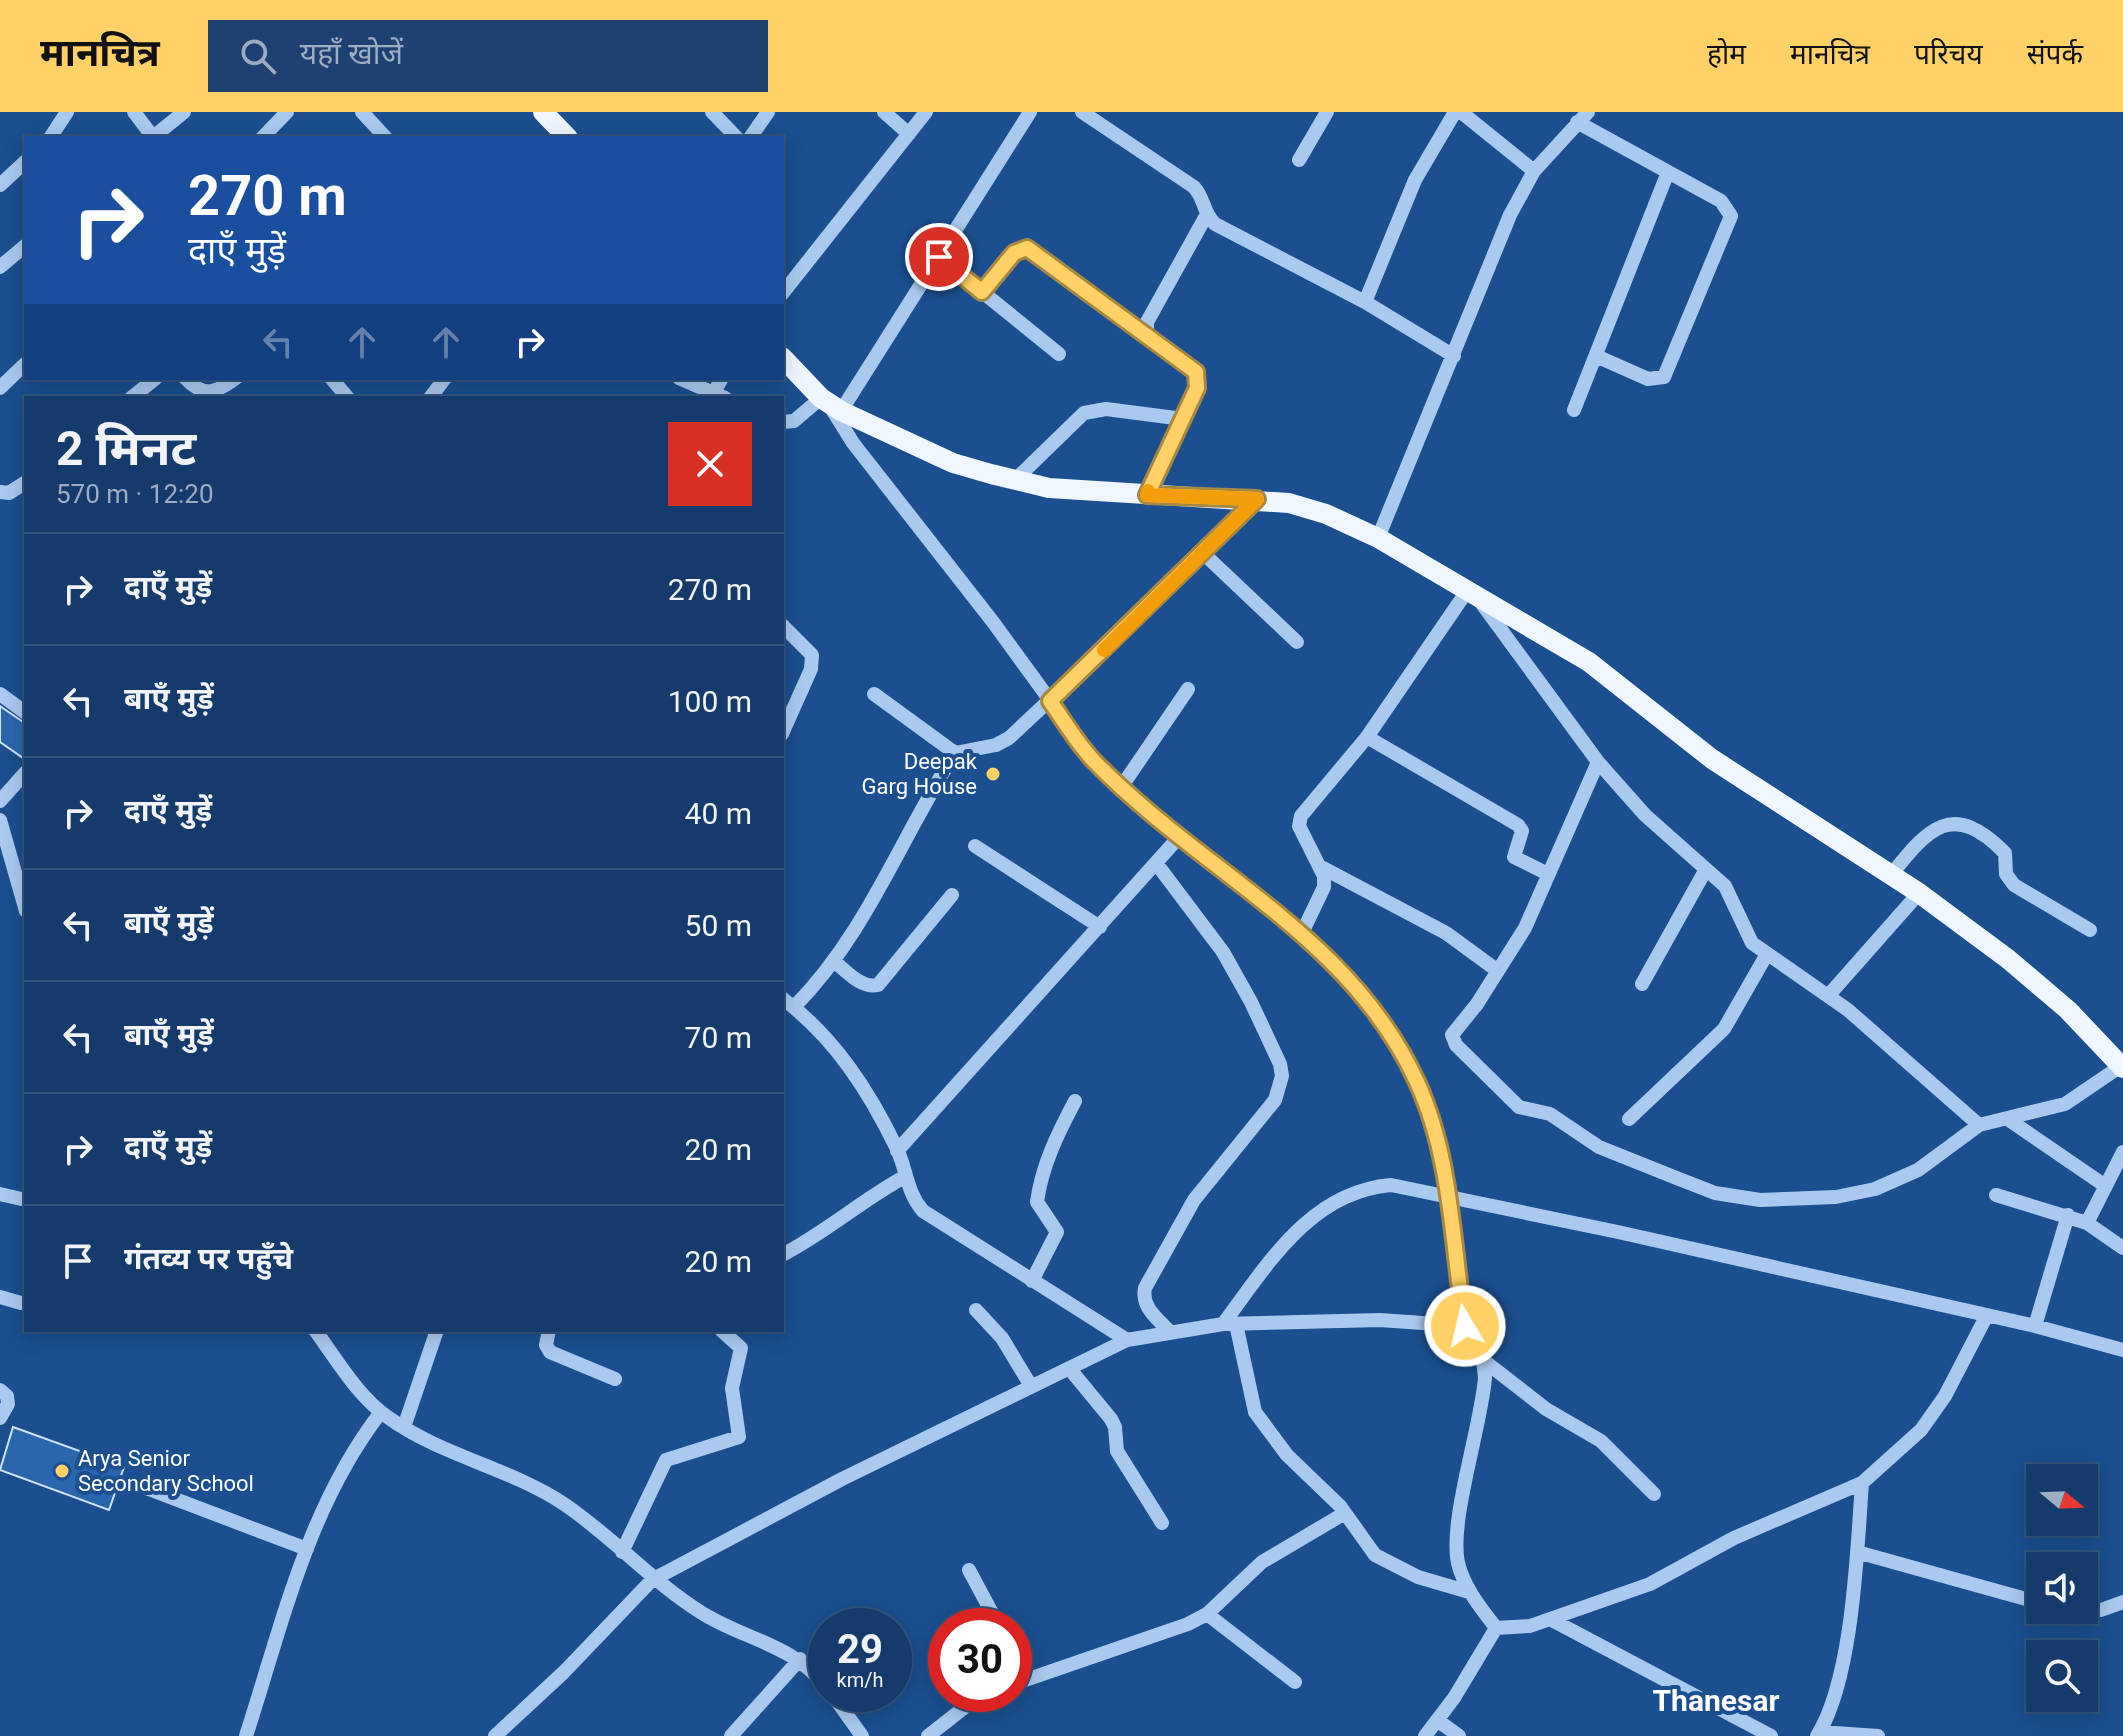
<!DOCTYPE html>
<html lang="hi">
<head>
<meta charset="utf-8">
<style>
  :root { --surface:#143b6b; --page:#1d4271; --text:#f1f3f6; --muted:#9dadc1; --line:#33557e; --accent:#ffd166 }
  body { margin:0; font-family:Roboto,"Noto Sans Devanagari",sans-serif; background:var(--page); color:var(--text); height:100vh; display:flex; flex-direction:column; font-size:30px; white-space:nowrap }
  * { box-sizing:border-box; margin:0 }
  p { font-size:26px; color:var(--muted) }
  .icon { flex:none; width:44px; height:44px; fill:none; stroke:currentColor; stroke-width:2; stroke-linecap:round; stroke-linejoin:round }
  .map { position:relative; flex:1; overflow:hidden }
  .sheet { position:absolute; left:24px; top:284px; width:760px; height:936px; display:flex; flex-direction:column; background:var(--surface); border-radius:0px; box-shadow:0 4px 20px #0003,0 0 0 2px var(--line) }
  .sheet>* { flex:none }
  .guide { position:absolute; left:24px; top:24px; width:760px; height:244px; border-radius:0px; box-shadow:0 4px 20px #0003,0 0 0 2px var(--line); background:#1a4fa0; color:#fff; overflow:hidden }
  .needle { width:52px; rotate:109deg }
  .tools { position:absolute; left:2026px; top:1352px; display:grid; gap:16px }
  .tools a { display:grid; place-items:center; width:72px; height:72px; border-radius:0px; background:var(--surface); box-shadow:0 4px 20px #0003,0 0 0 2px var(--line); font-size:40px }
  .speed { position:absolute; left:808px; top:1496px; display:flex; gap:16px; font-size:40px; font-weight:700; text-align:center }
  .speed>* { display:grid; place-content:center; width:104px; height:104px; border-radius:50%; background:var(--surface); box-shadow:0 4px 20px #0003,0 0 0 2px var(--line); line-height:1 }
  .speed small { font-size:20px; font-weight:400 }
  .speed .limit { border:12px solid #d22; background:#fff; color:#111 }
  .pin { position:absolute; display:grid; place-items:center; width:68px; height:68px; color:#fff; margin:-34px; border:4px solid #fff; border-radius:50%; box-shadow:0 2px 8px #0007 }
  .me { position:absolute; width:88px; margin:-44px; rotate:351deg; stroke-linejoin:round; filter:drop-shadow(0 0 6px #0008) }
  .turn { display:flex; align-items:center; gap:28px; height:168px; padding:0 32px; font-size:36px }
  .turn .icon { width:104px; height:104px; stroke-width:2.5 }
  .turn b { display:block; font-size:56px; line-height:68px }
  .lanes { display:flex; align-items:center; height:76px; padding:0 32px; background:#0003; justify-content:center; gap:40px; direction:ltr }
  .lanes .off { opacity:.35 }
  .round { display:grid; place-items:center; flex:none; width:84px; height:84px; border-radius:0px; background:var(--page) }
  .summary { display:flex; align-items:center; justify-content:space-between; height:136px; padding:0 32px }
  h1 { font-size:48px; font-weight:700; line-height:60px }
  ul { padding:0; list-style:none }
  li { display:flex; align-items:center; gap:24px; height:112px; padding:0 32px; border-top:2px solid var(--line) }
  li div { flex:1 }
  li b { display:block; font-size:30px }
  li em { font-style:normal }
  header { display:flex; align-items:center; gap:48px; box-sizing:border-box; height:112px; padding:0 40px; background:var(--accent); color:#111 }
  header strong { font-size:38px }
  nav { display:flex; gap:44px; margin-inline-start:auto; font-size:28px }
  .search { width:560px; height:72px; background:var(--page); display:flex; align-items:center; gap:20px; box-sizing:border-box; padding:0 28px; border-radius:0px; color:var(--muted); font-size:30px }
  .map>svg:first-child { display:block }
  .building { fill:#2a66ad; stroke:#cfe3fa; stroke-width:2 }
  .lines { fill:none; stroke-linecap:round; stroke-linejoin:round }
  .minor { stroke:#a9c9ee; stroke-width:14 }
  .major { stroke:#f0f6ff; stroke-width:20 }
  .route-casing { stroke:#a68842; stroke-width:20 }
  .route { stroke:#ffd166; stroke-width:14 }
  .slow { stroke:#f59e0b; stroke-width:14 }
  .poi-dot { fill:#ffd166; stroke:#1b4f8f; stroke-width:3 }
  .labels { text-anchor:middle; stroke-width:8; stroke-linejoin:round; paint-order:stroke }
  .poi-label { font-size:22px; fill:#fff; stroke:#1b4f8f; text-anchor:end }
  .district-label { font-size:30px; font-weight:bold; fill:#fff; stroke:#1b4f8f }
</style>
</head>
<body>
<header>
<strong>मानचित्र</strong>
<div class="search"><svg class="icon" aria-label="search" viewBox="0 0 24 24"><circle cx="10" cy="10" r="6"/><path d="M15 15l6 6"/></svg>यहाँ खोजें</div>
<nav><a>होम</a><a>मानचित्र</a><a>परिचय</a><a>संपर्क</a></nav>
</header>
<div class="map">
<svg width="2123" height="1624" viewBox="0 0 2123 1624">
  <rect width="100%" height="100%" fill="#1b4f8f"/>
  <path class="building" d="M0 594 26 612V648L0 630Z
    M13 1315 124 1355 109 1398 0 1358Z"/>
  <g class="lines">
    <path class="minor" d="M134 0 153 25
      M362 0 386 26
      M712 0 737 26
      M884 0 909 22
      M1082 0 1194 75C1205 87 1203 101 1215 112L1365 190 1454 244
      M1461 0 1534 59
      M1577 10 1721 89 1731 104 1664 265 1648 267 1596 244
      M50 26 67 0
      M152 26 184 0
      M262 26 287 0
      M750 26 768 0
      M1299 48 1327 0
      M0 73 26 49
      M939 145 1059 242
      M0 155 26 133
      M982 180 1014 141 1027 136 1147 226
      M782 182 926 0
      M1365 190 1415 68 1455 0
      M185 266C204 286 216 281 236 266
      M331 266 348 286
      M679 266 725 286
      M0 276 26 251
      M131 286 156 266
      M430 286 445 266
      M711 286 722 266
      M830 294 853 331 993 510 1092 646 1179 725 1302 821 1350 866 1386 913 1417 969 1431 1004 1444 1059 1465 1214 1483 1248 1485 1266C1481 1315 1449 1409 1458 1451 1464 1476 1481 1496 1496 1516L1454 1586 1425 1624
      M1574 298 1668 60
      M841 299 1030 0
      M782 310 794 309 821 286
      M1015 368 1084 301 1106 297 1183 307
      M0 380 9 381 26 370
      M1147 383 1199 267 1191 255 1147 226V210L1206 104
      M1378 426 1510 103 1534 59 1588 0
      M1203 441 1297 530
      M1480 489 1598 650 1645 703 1725 774 1752 831 1848 898 1979 1013 2065 992 2121 954
      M782 513 812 543 811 557 782 622
      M0 582 26 601
      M874 582 955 641
      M1367 625 1518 713 1522 719 1514 745 1548 762
      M1598 650 1525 816 1477 892 1452 923 1456 933 1519 995 1550 1002 1599 1035 1674 1065 1715 1081 1760 1088 1836 1085 1875 1077 1918 1058 1979 1013
      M1122 674 1188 577
      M0 689 26 660
      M0 708 26 799
      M975 734 1100 815
      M1156 751 1223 840 1251 890 1280 952 1282 964 1275 988 1194 1088 1145 1176C1141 1195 1157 1206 1169 1219
      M1323 756 1446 821 1498 859
      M1891 763C1928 717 1952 687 2005 741L2006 762 2014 773 2090 818
      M1302 821 1324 775V764L1299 714 1301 704 1367 625 1467 479
      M835 850C847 860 862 877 878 873L952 783
      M1642 872 1705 759
      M1828 884 1919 781
      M782 886C835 926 869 979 897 1037 907 1059 907 1081 923 1099L1127 1228
      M794 895C867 821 900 727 955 641L996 633 1009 626 1164 481 1257 387
      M1629 1007 1724 917 1767 842
      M2009 1008 2104 1073
      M897 1039 1179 725
      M0 1082 26 1088
      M1996 1083 2087 1111 2123 1136
      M2087 1111 2123 1040
      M782 1143C826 1120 862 1088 906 1064
      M1032 1169 1057 1120 1037 1090C1042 1053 1058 1021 1075 989
      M0 1185 21 1191
      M976 1198 1002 1226 1031 1274
      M1223 1212C1268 1152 1310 1080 1391 1073L1618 1120 2035 1214 2123 1238
      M1236 1212 1255 1300 1287 1343 1340 1394 1375 1443 1418 1465 1469 1480
      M2035 1214 2068 1103
      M315 1218C337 1248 358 1285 389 1306 442 1344 510 1356 564 1392 613 1425 652 1470 702 1501 745 1528 793 1532 826 1575
      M549 1218 546 1233 550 1240 615 1267
      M1483 1248 1546 1297 1601 1329 1654 1382
      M1069 1256 1111 1307 1115 1315 1117 1339 1162 1411
      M0 1278 7 1284 8 1292 0 1306
      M404 1315 437 1218
      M133 1371 307 1437
      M622 1440 666 1348 739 1325 732 1276 741 1236 721 1218
      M1857 1440 2040 1491
      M969 1458 999 1514
      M2065 1498H2101L2123 1490
      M1207 1502 1295 1570
      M1550 1507 1771 1624
      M1496 1516 1530 1514 1650 1472 1734 1426 1862 1371 1921 1318 1945 1284 1987 1203
      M1014 1542 1027 1567
      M1014 1572 1188 1512 1207 1502 1262 1450 1345 1401
      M832 1582 862 1624
      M1437 1608 1459 1624
      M1820 1620 1878 1624
      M246 1624C282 1513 308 1394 381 1300
      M495 1624 564 1560 652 1468 842 1367 1127 1228 1223 1212 1380 1208 1465 1214
      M731 1624 800 1547
      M928 1624 965 1595 989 1582
      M1817 1624C1853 1567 1857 1439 1862 1371"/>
    <path class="major" d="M543 0 568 26
      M782 245 821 286 841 299 953 351 991 362 1049 376 1289 391 1326 402 1378 426 1589 550 1712 647 1919 781 2008 847 2068 898 2123 956"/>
  </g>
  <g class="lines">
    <defs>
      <path id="route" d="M939 145 982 180 1014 141 1027 136 1196 260 1197 276 1147 383 1257 387 1050 589C1064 609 1077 631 1093 648 1201 760 1350 823 1417 970 1452 1046 1452 1133 1465 1214"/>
    </defs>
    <use href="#route" class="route-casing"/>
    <use href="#route" class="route"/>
    <path class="slow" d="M1104 538 1257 387 1147 383 1148 379"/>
  </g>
  <g class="poi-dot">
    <circle cx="993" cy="662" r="8"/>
    <circle cx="62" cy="1359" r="8"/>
  </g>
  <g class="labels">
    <g class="poi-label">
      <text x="977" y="657">Deepak<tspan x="977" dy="25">Garg House</tspan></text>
      <text x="78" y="1354" text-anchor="start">Arya Senior<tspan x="78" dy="25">Secondary School</tspan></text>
    </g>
    <g class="district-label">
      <text x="1716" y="1599">Thanesar</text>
    </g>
  </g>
</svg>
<div class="tools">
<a><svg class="needle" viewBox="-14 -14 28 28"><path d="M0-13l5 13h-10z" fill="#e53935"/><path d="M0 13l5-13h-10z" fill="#9dadc1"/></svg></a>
<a><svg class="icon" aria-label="sound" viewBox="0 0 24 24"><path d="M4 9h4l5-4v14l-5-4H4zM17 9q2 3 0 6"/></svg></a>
<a><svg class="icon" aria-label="search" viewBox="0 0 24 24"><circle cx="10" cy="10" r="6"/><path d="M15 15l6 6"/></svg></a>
</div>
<div class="speed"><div>29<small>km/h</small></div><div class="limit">30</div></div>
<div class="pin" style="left:939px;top:145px;background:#d93025"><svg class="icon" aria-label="arrive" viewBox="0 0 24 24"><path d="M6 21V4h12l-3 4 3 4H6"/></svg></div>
<svg class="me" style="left:1465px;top:1214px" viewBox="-20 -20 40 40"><circle r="17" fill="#ffd166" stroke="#fff" stroke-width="3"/><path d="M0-11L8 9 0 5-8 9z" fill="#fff"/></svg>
<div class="guide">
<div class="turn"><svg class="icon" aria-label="right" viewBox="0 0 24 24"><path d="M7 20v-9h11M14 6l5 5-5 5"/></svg><div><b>270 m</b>दाएँ मुड़ें</div></div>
<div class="lanes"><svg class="icon off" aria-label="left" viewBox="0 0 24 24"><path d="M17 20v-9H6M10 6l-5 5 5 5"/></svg><svg class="icon off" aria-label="ahead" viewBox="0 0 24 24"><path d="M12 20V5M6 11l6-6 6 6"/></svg><svg class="icon off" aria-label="ahead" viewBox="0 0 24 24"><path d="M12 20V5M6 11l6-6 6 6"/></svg><svg class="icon" aria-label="right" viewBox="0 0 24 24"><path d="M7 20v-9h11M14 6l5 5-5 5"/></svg></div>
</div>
<section class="sheet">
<div class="summary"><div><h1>2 मिनट</h1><p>570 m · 12:20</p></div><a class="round" style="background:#d93025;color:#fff"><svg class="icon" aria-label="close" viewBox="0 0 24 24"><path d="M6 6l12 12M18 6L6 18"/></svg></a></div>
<ul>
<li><svg class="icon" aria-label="right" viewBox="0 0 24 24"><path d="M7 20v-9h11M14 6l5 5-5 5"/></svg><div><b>दाएँ मुड़ें</b></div><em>270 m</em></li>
<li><svg class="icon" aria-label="left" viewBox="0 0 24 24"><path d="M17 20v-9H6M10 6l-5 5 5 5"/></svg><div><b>बाएँ मुड़ें</b></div><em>100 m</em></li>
<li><svg class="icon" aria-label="right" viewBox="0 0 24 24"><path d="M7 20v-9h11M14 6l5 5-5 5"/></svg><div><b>दाएँ मुड़ें</b></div><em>40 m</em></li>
<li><svg class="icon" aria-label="left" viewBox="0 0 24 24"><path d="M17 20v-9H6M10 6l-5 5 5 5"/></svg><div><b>बाएँ मुड़ें</b></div><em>50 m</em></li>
<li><svg class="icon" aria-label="left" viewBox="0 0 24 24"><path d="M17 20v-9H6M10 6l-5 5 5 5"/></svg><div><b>बाएँ मुड़ें</b></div><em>70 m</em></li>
<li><svg class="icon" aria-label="right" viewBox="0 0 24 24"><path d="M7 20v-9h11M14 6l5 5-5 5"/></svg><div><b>दाएँ मुड़ें</b></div><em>20 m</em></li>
<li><svg class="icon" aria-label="arrive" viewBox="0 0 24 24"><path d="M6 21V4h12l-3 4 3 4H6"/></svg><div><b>गंतव्य पर पहुँचे</b></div><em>20 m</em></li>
</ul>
</section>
</div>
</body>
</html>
